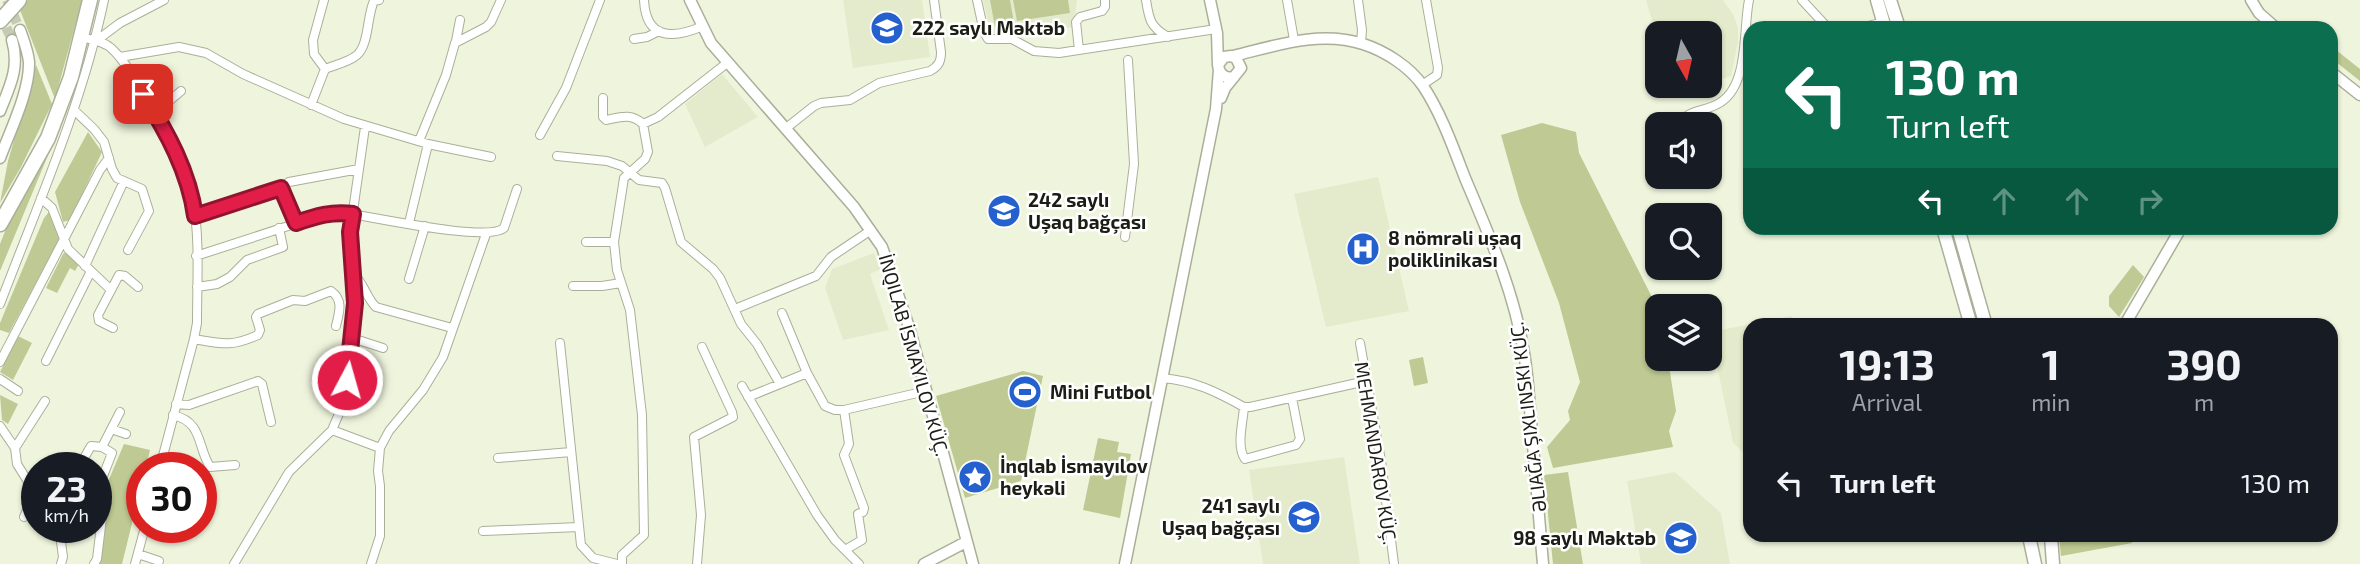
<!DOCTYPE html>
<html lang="en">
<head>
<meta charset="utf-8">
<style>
  :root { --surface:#171b24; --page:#20242c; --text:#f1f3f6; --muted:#9ea1a6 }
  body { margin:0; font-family:"Exo 2",sans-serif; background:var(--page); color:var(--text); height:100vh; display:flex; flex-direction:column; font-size:26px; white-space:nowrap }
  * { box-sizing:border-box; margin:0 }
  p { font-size:23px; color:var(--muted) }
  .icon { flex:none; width:38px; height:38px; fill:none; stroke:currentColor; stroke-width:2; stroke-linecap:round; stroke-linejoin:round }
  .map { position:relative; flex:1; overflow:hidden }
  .panel { position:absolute; left:1743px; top:318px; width:595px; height:224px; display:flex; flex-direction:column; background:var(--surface); border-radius:21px; box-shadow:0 2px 5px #0004 }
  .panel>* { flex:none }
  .banner { position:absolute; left:1743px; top:21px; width:595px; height:214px; border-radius:21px; box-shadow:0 2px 5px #0004; background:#0b6e4f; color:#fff; overflow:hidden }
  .needle { width:46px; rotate:172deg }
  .fabs { position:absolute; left:1645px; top:21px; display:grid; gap:14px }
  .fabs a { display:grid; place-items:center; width:77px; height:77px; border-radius:14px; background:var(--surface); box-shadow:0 2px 5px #0004; font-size:35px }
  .speed { position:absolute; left:21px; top:452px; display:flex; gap:14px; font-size:35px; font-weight:700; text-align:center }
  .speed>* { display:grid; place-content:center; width:91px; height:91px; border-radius:50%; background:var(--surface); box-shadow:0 2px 5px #0004; line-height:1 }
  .speed small { font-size:18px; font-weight:400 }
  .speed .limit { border:10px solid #d22; background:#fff; color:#111 }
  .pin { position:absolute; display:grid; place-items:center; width:60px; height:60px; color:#fff; margin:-30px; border-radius:14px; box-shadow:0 4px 10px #0006 }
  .me { position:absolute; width:77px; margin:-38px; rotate:6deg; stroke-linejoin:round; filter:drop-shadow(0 0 5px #0008) }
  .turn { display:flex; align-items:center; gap:24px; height:147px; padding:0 28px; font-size:32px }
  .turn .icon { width:91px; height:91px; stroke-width:2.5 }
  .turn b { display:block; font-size:49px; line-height:60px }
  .lanes { display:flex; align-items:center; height:66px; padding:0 28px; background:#0003; justify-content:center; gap:35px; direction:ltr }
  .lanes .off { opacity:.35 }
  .eta { display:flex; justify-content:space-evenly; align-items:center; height:119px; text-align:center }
  .eta b { font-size:42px; font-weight:700; line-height:49px }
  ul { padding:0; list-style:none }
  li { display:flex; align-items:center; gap:21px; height:91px; padding:0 28px }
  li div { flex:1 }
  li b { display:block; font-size:26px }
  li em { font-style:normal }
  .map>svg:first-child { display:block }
  .built { fill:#e4ebcc }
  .green { fill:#bec993 }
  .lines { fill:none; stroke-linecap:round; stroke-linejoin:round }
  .secondary-tunnel { stroke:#c5cab5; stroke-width:10; stroke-dasharray:10 5; stroke-linecap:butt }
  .street-casing { stroke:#aaaf99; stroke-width:10 }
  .secondary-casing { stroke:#aaaf99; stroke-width:13 }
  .primary-casing { stroke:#aaaf99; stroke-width:15 }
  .highway-casing { stroke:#aaaf99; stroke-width:17 }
  .street { stroke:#fff; stroke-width:8 }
  .secondary { stroke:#fff; stroke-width:10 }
  .primary { stroke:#fff; stroke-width:12 }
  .highway { stroke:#fff; stroke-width:14 }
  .route-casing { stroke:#92132f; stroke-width:18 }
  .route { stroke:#e11d48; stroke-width:12 }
  .labels { text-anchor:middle; stroke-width:5; stroke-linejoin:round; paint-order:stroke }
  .poi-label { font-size:19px; font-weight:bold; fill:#1c1d15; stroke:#fff; text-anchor:start }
  .street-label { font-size:19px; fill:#1c1d15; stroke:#fff }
</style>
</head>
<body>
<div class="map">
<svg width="2360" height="564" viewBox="0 0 2360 564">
  <rect width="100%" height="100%" fill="#eff5dd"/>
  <path class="built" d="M843 0H922L930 57 853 68Z
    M983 0H1077L1074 27 1032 33 991 35Z
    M1646 0H1723L1733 14 1738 28V42L1731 76 1710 83V33H1657V38Z
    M722 74 758 117 705 147 685 104Z
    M1378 177 1409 311 1326 327 1294 194Z
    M874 253 881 269 870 274 889 330 843 340 825 288 832 269Z
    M1792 316 1794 325 1750 326V456L1748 457 1733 443 1710 332Z
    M1344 457 1360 564H1263L1249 470Z
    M1675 472 1721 513 1730 564H1641L1627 481Z"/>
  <path class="green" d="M28 0H82L55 99 20 10Z
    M990 0H1010L1014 23 995 27Z
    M1013 0H1068L1070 13 1017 21Z
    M2331 46 2360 69V81L2331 58Z
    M36 65 52 104 21 167 0 203 8 161Z
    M1542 123 1576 132 1579 153 1657 307V359H1668L1676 411 1669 431 1673 447 1553 468 1547 447 1570 420 1568 411 1580 382 1559 303 1520 202 1501 135Z
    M88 132 102 152 70 220 63 222 55 192Z
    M51 148 0 271V244L11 216Z
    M49 212 61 236 9 333 0 330V323L44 218Z
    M66 252 79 264 75 271 70 268 57 293 46 288 63 254Z
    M2133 265 2144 277 2119 317 2109 306V296Z
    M18 336 32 343 13 380 0 372Z
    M1423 357 1428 383 1414 386 1409 360Z
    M1023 371 1043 376 1021 481 965 498 936 396Z
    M0 395 18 404 8 424 2 420Z
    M1098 438 1119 442 1117 452 1131 454 1120 518 1083 510Z
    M124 444 150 450 146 467H142V483L122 564H100L109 502 101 498Z
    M1568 472 1583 564H1553L1544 475Z
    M2059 536H2131L2132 543 2061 556Z"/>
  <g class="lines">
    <path class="secondary-tunnel" d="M7 0 20 30
      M0 14 12 40"/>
    <defs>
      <path id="street" d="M324 0 313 40 314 54 325 69
        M644 0C646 40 673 39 703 26
        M977 0 984 32 988 39H1012L1034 51 1059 53 1216 29
        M1146 0C1149 19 1150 27 1168 37
        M1287 0 1294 40
        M1358 0 1362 30 1361 43
        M1802 0 1828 28
        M1860 28 1884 22
        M81 37C92 40 103 41 111 48 134 68 188 168 193 199 200 239 197 282 197 323L194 339 160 467
        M634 39 647 37 659 31
        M96 41 120 23 164 0
        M456 41 460 20
        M1079 50 1076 22 1080 17 1102 11 1105 7V0
        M120 57 179 47 206 53 243 74 344 119 428 144 491 157
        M1422 85 1437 75 1438 68 1426 0
        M603 98V117L606 120C621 117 631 113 643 124L658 117 727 63
        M311 105 325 69C335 65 349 62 357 55 369 45 367 15 374 1L379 0
        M74 110 94 129 104 142 112 169 117 178 142 189 149 211 128 250
        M155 113 181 91
        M1679 124C1689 108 1707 112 1721 102 1749 84 1743 29 1749 0
        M785 129 814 106 821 103 850 100 879 83 930 71C939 66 941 61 941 52L934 0
        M540 135 566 88 600 0
        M419 141 446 75 455 43 486 27 491 22 501 0
        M557 156 607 161 622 166 639 180 662 183 665 188 681 242 713 269 720 278 741 324 757 344 780 384
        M1665 178V177
        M281 188 296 223
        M41 198 52 208 68 249 111 290
        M195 216 214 212 281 188 289 182 359 169
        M409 223 428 144
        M1125 237 1134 164 1128 60
        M586 242H614
        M196 256 325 214 338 212C366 215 486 243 504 228L517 189
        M85 266 124 181
        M353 274C364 282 366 298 376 307L452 328
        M409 279 425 226
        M573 286H602L621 283
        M197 287 217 284 230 277 247 260 283 247 279 228
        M0 304C38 204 82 105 104 0
        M735 309 816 276 831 257 871 230
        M782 313 807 373 825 406 835 410H844L926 391
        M113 328 99 321 98 315 119 275 125 276 138 287
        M352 338 383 348
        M194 339C223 344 231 347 258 335L260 330 256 317 258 314 293 300 305 301 331 291C344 300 339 313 336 326
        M560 343 581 545 593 558 617 564
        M1360 343 1381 461 1394 564
        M46 361 91 271
        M0 362 100 170 109 158
        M1162 378C1195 381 1215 391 1244 407H1250L1366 381
        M0 379 18 391
        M742 386 817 515 835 540 859 564
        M748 397 807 373
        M176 404 189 405 258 381 262 384 271 422
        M1244 407C1243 422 1236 447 1245 459L1296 445 1300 439 1292 398
        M844 410 849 444 844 455 864 508 863 512 858 514 862 540 845 550
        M173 415C203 422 197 446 210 467L235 465
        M0 426 15 448 17 464 27 480 37 485
        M111 429 126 434
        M332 430 380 448
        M102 447 120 412
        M15 448 45 401
        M498 458 571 452
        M79 467 91 446 102 447 112 453 96 494
        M24 517 37 487
        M483 531 579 527
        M138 554 159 561
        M61 564 63 557 61 542 64 527
        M94 564 97 559 103 509 96 501
        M135 564 145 527
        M234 564 289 472 332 430 338 416 347 380 355 303 350 232 365 127
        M371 564 380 536V486L378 471 380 448 389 431 423 390 443 357 486 234
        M622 564V555L644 535 642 415 630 310 617 270 614 242 624 178 645 159 648 152 643 124
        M697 564 701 515 694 437 733 417 732 412 702 347"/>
      <path id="secondary" d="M690 0 711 43 854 207 882 247 909 327 973 564
        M1210 0 1217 33 1218 65
        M2251 0 2259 13 2276 28
        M1233 56C1275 46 1319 30 1363 44 1385 51 1410 67 1423 86 1441 113 1453 147 1465 178 1489 235 1514 291 1524 353 1528 375 1529 399 1531 421 1535 469 1539 516 1543 564
        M2331 72 2360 95
        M1221 98 1225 88 1241 68 1236 58 1231 56 1224 57 1218 65C1219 74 1225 79 1234 77
        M0 111C10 86 20 67 12 40
        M0 158C10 131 30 91 29 62 28 51 24 41 20 30
        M2124 326 2181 228
        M924 564 966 542
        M1125 564 1216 109 1219 69"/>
      <path id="primary" d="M1877 0 1885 28
        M1890 0 1899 28
        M1943 228 1971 326
        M1958 228 1986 326
        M2029 536 2035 564
        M2051 536 2053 564"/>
      <path id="highway" d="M0 21 19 0
        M0 224 48 138 71 77 90 0"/>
    </defs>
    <use href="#street" class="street-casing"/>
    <use href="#secondary" class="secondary-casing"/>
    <use href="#primary" class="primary-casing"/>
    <use href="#highway" class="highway-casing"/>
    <use href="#street" class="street"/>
    <use href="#secondary" class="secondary"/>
    <use href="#primary" class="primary"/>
    <use href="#highway" class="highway"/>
  </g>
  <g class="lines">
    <defs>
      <path id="route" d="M143 94C167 132 189 172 195 216L281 188 296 223C316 216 332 211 353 214L350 232 355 303 347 380"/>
    </defs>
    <use href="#route" class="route-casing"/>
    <use href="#route" class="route"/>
  </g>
  <defs>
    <symbol id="school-disc" viewBox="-11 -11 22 22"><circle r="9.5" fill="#2561ce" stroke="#fff"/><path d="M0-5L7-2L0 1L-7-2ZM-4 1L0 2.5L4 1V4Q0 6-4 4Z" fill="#fff"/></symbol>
    <symbol id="hospital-disc" viewBox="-11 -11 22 22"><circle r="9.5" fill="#2561ce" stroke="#fff"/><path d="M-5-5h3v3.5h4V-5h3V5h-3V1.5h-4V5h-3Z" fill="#fff"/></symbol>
    <symbol id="stadium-disc" viewBox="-11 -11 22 22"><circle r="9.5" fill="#2561ce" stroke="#fff"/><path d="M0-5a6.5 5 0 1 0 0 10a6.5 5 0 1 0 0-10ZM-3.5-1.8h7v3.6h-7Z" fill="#fff"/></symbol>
    <symbol id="sight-disc" viewBox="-11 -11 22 22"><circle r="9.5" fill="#2561ce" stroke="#fff"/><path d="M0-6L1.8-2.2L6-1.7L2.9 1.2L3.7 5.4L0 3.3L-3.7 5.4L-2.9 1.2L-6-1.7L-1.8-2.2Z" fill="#fff"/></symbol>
  </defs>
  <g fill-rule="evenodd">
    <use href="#school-disc" x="868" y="9" width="38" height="38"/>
    <use href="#school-disc" x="985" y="192" width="38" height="38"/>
    <use href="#hospital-disc" x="1344" y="230" width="38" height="38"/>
    <use href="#stadium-disc" x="1006" y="373" width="38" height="38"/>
    <use href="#sight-disc" x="956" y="458" width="38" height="38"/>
    <use href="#school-disc" x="1285" y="498" width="38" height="38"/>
    <use href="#school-disc" x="1662" y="519" width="38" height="38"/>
  </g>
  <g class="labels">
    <g class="poi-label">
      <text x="912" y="35">222 saylı Məktəb</text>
      <text x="1028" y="207">242 saylı<tspan x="1028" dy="22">Uşaq bağçası</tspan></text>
      <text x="1388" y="245">8 nömrəli uşaq<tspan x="1388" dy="22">poliklinikası</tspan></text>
      <text x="1050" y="399">Mini Futbol</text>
      <text x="1000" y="473">İnqlab İsmayılov<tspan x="1000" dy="22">heykəli</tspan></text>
      <text x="1280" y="513" text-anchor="end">241 saylı<tspan x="1280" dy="22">Uşaq bağçası</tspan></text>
      <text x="1656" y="545" text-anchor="end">98 saylı Məktəb</text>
    </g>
    <g class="street-label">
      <text transform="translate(914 355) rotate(74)" y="7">İNQILAB İSMAYILOV KÜÇ.</text>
      <text transform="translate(1528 417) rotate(-97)" y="7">ƏLIAĞA ŞIXLINSKI KÜÇ.</text>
      <text transform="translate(1376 453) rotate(81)" y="7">MEHMANDAROV KÜÇ.</text>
    </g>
  </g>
</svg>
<div class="fabs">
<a><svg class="needle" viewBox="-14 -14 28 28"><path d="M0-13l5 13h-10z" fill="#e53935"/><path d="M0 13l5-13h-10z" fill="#9ea1a6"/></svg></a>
<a><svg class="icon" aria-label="sound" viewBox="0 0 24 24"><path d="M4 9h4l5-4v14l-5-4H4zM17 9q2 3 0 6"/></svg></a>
<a><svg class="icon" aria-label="search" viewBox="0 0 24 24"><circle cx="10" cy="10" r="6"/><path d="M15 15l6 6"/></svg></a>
<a><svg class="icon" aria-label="layers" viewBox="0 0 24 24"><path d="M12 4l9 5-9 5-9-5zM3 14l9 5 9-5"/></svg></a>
</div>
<div class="speed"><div>23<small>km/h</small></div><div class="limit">30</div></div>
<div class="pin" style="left:143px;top:94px;background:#d93025"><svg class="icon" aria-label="arrive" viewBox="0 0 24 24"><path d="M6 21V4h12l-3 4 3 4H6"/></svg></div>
<svg class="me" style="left:347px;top:380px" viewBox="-20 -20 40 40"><circle r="17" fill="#e11d48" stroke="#fff" stroke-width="3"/><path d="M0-11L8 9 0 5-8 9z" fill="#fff"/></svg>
<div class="banner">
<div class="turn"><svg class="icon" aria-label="left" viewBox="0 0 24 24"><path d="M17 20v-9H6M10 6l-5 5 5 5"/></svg><div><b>130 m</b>Turn left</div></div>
<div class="lanes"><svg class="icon" aria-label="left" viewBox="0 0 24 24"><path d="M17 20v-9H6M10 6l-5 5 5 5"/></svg><svg class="icon off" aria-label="ahead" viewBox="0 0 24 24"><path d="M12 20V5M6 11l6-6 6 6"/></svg><svg class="icon off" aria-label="ahead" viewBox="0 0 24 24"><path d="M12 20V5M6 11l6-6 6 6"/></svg><svg class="icon off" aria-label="right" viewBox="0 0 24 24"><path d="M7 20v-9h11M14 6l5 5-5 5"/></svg></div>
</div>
<section class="panel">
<div class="eta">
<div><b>19:13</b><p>Arrival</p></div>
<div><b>1</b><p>min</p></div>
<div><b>390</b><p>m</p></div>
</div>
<ul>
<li><svg class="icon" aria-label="left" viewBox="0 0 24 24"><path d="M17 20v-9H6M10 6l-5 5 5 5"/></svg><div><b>Turn left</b></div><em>130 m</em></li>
</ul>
</section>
</div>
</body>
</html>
